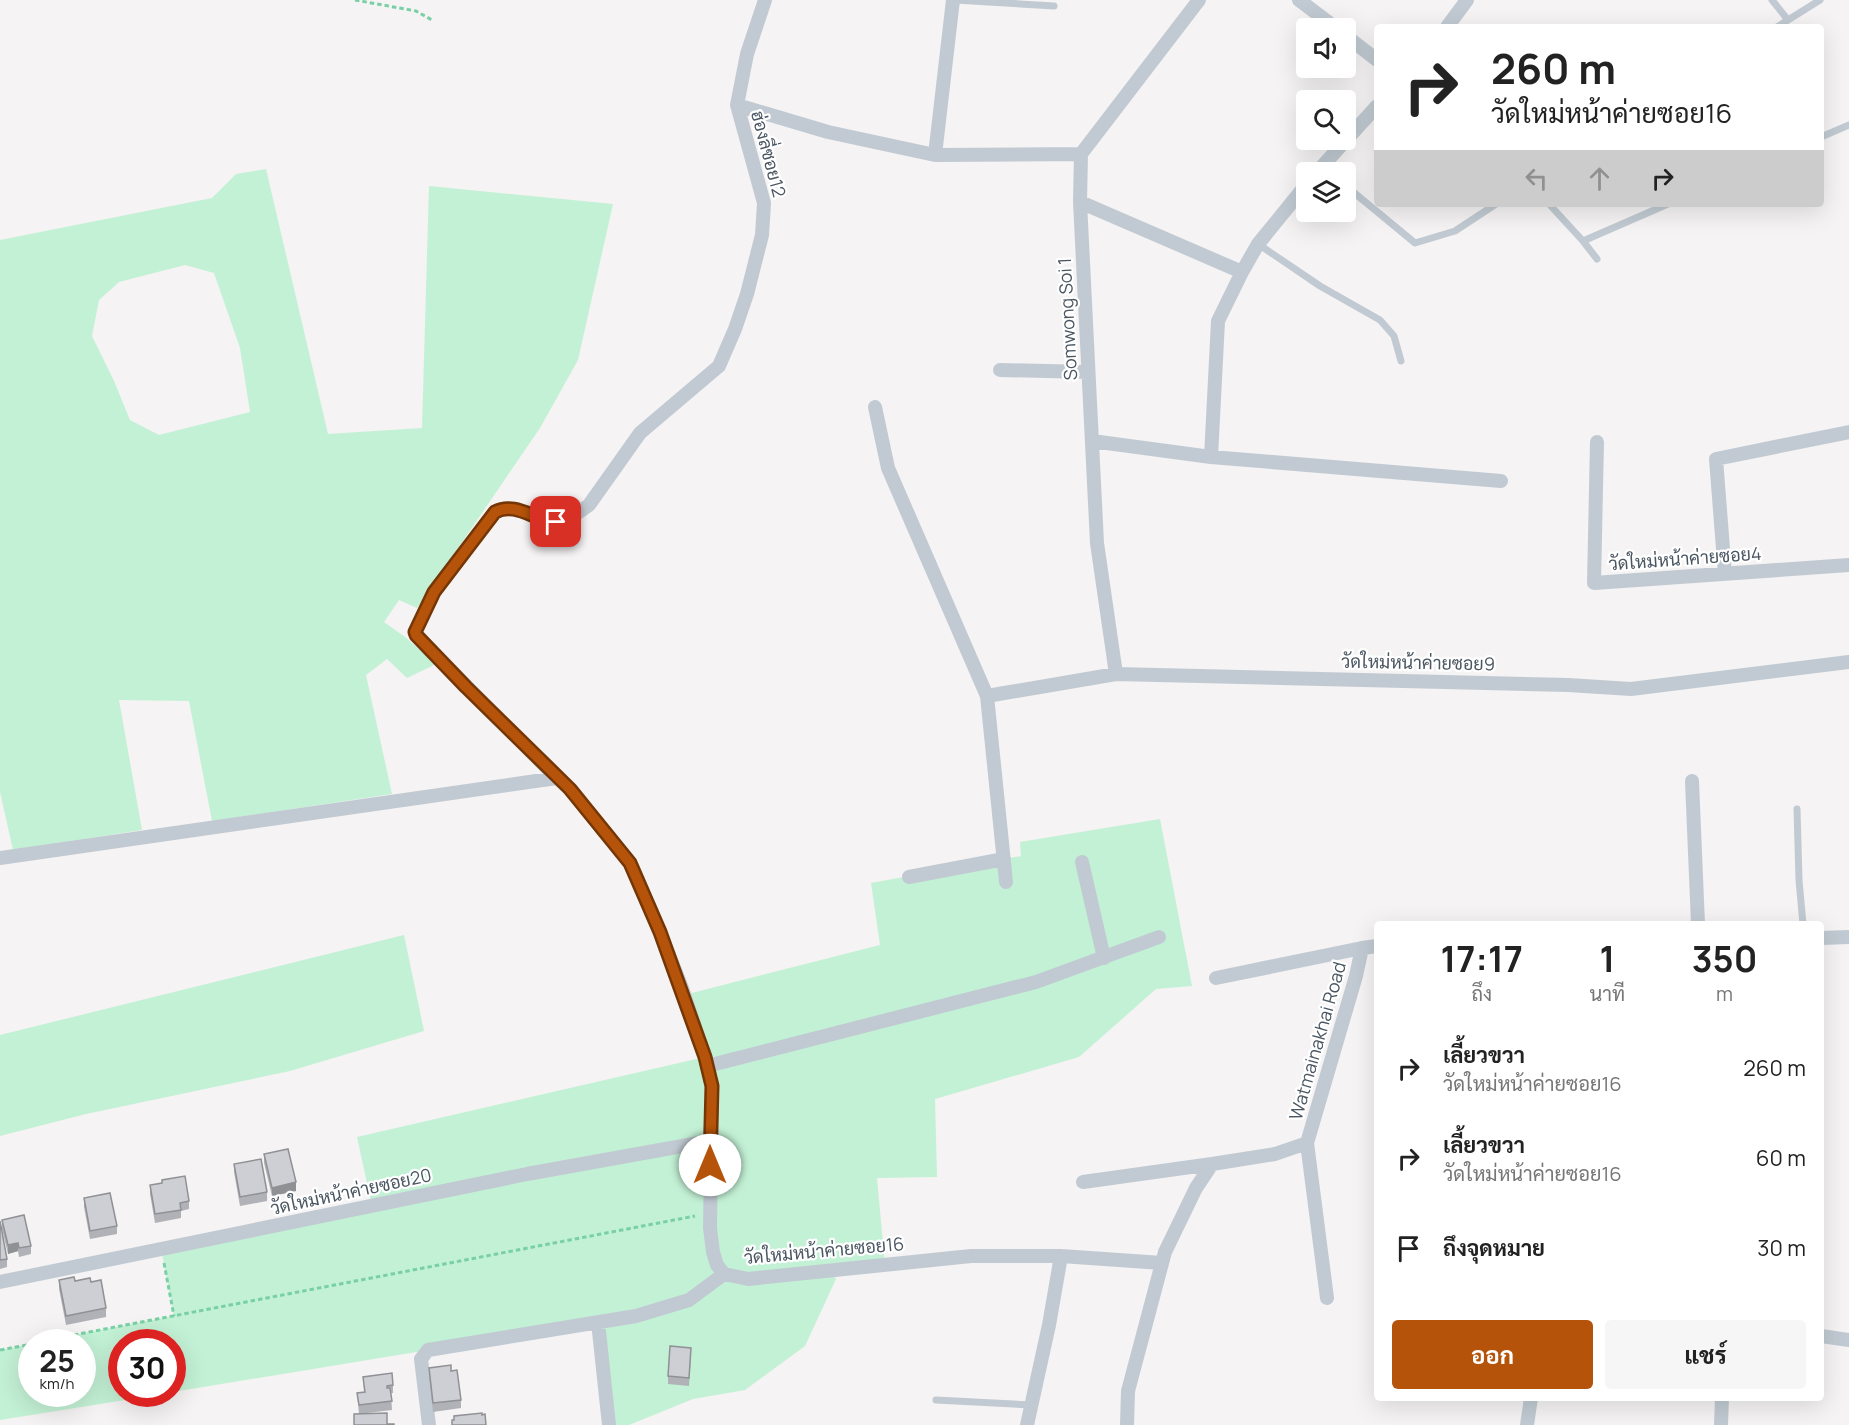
<!DOCTYPE html>
<html lang="th">
<head>
<meta charset="utf-8">
<style>
  :root { --surface:#fff; --page:#f6f6f6; --text:#222; --muted:#767676; --accent:#b45309 }
  body { margin:0; font-family:Manrope,Sarabun,sans-serif; background:var(--page); color:var(--text); height:100vh; display:flex; flex-direction:column; font-size:22px; white-space:nowrap }
  * { box-sizing:border-box; margin:0 }
  p { font-size:20px; color:var(--muted) }
  .icon { flex:none; width:33px; height:33px; fill:none; stroke:currentColor; stroke-width:2; stroke-linecap:round; stroke-linejoin:round }
  .map { position:relative; flex:1; overflow:hidden }
  .panel { position:absolute; left:1374px; top:921px; width:450px; height:480px; display:flex; flex-direction:column; background:var(--surface); border-radius:6px; box-shadow:0 6px 24px #0002 }
  .panel>* { flex:none }
  .guide { position:absolute; left:1374px; top:24px; width:450px; height:183px; border-radius:6px; box-shadow:0 6px 24px #0002; background:#fff; color:var(--text); overflow:hidden }
  .tools { position:absolute; left:1296px; top:18px; display:grid; gap:12px }
  .tools a { display:grid; place-items:center; width:60px; height:60px; border-radius:6px; background:var(--surface); box-shadow:0 6px 24px #0002; font-size:30px }
  .speed { position:absolute; left:18px; top:1329px; display:flex; gap:12px; font-size:30px; font-weight:700; text-align:center }
  .speed>* { display:grid; place-content:center; width:78px; height:78px; border-radius:50%; background:var(--surface); box-shadow:0 6px 24px #0002; line-height:1 }
  .speed small { font-size:15px; font-weight:400 }
  .speed .limit { border:9px solid #d22; background:#fff; color:#111 }
  .pin { position:absolute; display:grid; place-items:center; width:51px; height:51px; color:#fff; margin:-26px; border-radius:12px; box-shadow:0 3px 9px #0006 }
  .me { position:absolute; width:66px; margin:-33px; rotate:0deg; stroke-linejoin:round; filter:drop-shadow(0 0 4px #0008) }
  .turn { display:flex; align-items:center; gap:21px; height:126px; padding:0 18px; font-size:27px }
  .turn .icon { width:78px; height:78px; stroke-width:2.5 }
  .turn b { display:block; font-size:42px; line-height:51px }
  .lanes { display:flex; align-items:center; height:57px; padding:0 18px; background:#0003; justify-content:center; gap:30px; direction:ltr }
  .lanes .off { opacity:.35 }
  .eta { display:flex; justify-content:space-evenly; align-items:center; height:102px; text-align:center }
  .eta b { font-size:36px; font-weight:700; line-height:42px }
  .action { display:flex; gap:12px; margin-top:auto; padding:12px 18px }
  .action a { flex:1; height:69px; border-radius:6px; background:var(--accent); color:#fff; font-size:24px; font-weight:700; line-height:69px; text-align:center }
  .action a+a { background:var(--page); color:var(--text) }
  ul { padding:0; list-style:none }
  li { display:flex; align-items:center; gap:18px; height:90px; padding:0 18px }
  li div { flex:1 }
  li b { display:block; font-size:22px }
  li em { font-style:normal }
  .map>svg:first-child { display:block }
  .green { fill:#c3f1d5; fill-rule:evenodd }
  .lines { fill:none; stroke-linecap:round; stroke-linejoin:round }
  .path { stroke:#7ad0a6; stroke-width:3; stroke-dasharray:4.5 3; stroke-linecap:butt }
  .service { stroke:#c1cad2; stroke-width:7 }
  .minor { stroke:#c1cad2; stroke-width:14 }
  .wall { fill:#b0b2b7 }
  .shaded-wall { fill:#909195 }
  .building { fill:#cdcfd5; stroke:#909195; stroke-width:1.5 }
  .route-casing { stroke:#753606; stroke-width:15 }
  .route { stroke:#b45309; stroke-width:10 }
  .labels { text-anchor:middle; stroke-width:4.5; stroke-linejoin:round; paint-order:stroke }
  .street-label { font-size:18px; fill:#4a5661; stroke:#fff }
</style>
</head>
<body>
<div class="map">
<svg width="1849" height="1425" viewBox="0 0 1849 1425">
  <rect width="100%" height="100%" fill="#f5f3f3"/>
  <path class="green" d="M266 169 328 434 422 428 429 186 613 204 578 360 540 428 417 608 399 600 384 622 405 637 436 664 407 678 387 659 366 675 392 794 212 821 189 701 119 700 142 830 13 850 0 792V240L212 198 236 174ZM185 265 214 273 240 348 250 412 159 435 130 420 114 381 92 336 99 300 119 282Z
    M1160 819 1192 986 1156 989 1079 1057 935 1099 937 1177 877 1178 885 1265 831 1271 836 1279 805 1346 745 1390 693 1399 629 1425H609L598 1322 173 1392 172 1342H122V1394H163L0 1420V1350L31 1344 32 1394H82V1342H37L174 1316 161 1249 372 1206 357 1137 705 1057 684 995 880 945 871 883 1021 856 1020 842Z
    M404 935 424 1031 290 1071 86 1114 0 1136V1035Z"/>
  <g class="lines">
    <path class="path" d="M355 0 416 11 432 20
      M164 1263 174 1316
      M37 1342 695 1216
      M0 1350 32 1344"/>
    <path class="service" d="M955 0 1054 6
      M1772 0 1788 20 1777 27
      M1788 20 1820 0
      M1821 137 1849 125
      M1346 186 1415 243 1455 231 1496 204
      M1549 204 1583 241 1597 259
      M1583 241 1668 204
      M1258 244 1320 286 1380 320 1394 336 1401 361
      M1797 809 1799 880 1803 924
      M936 1400 1032 1405"/>
    <path class="minor" d="M765 0 747 54 737 105 764 203 762 235 747 294 735 329 719 366 640 433 589 505C581 511 573 517 564 520 539 528 519 499 495 512L434 592 415 632 416 635 551 772 570 789 630 863 660 932 682 988 705 1057 712 1086 710 1228 713 1252 717 1265 724 1274 748 1279 971 1256H1061L1162 1263
      M1299 0 1336 28
      M1447 27 1467 0
      M1346 36 1377 60
      M737 105 828 132 935 155 1081 154
      M935 155 953 0
      M1317 172 1377 106
      M1080 202 1242 272
      M1000 370 1088 372
      M875 407 888 468 987 696 1006 882
      M1092 441 1211 457 1218 321 1242 272 1258 244 1306 185
      M1597 442 1594 583 1849 565
      M1211 457 1501 481
      M1725 574 1716 459 1849 432
      M1116 674 1097 543 1080 202 1081 154 1199 0
      M987 696 1116 674 1568 685 1631 689 1849 662
      M1692 781 1698 924
      M0 858 557 778
      M1082 862 1104 958
      M909 877 1004 859
      M1821 938 1849 937
      M1216 978 1362 948
      M707 1066 1036 982 1159 937
      M1307 1143 1327 1298
      M1083 1182 1212 1164
      M0 1282 527 1174 710 1141
      M598 1322 609 1425
      M1821 1336 1849 1340
      M429 1425 421 1359 428 1350 636 1316 689 1300 724 1274
      M1027 1425 1049 1325 1061 1256
      M1127 1425 1128 1391 1165 1252 1196 1188 1212 1164 1275 1154 1307 1143 1356 976 1362 948 1377 946
      M1527 1425 1531 1398
      M1721 1425 1722 1398"/>
  </g>
  <path class="wall" d="M264 1154 296 1191 272 1196 264 1163Z
    M234 1164 267 1192V1201L240 1206 234 1172Z
    M150 1185 189 1201V1209L181 1211V1218L155 1223 150 1194Z
    M84 1198 117 1226V1234L90 1239 84 1207Z
    M2 1220 31 1246V1254L19 1257 18 1251 8 1254 2 1229Z
    M0 1221 7 1259V1267L0 1269Z
    M59 1280 91 1282 106 1308V1317L66 1325 59 1289Z
    M691 1356 689 1386 668 1384V1376Z
    M429 1368 451 1371 461 1400V1408L433 1412 429 1376Z
    M363 1377 393 1385V1393H391L392 1410 359 1414 357 1393H364Z"/>
  <path class="shaded-wall" d="M296 1182V1191L272 1196V1188Z
    M18 1243V1251L8 1254V1245Z"/>
  <path class="building" d="M288 1149 296 1182 272 1188 264 1154Z
    M261 1159 267 1192 240 1197 234 1164Z
    M185 1176 189 1201 180 1203 181 1210 155 1214 150 1185 162 1183V1180Z
    M110 1193 117 1226 90 1231 84 1198Z
    M24 1215 31 1246 19 1248 18 1243 8 1245 2 1220Z
    M0 1221 7 1259 0 1260Z
    M74 1277 75 1281 90 1278 91 1282 101 1280 106 1308 66 1316 59 1280Z
    M670 1346 691 1348 689 1378 668 1376Z
    M451 1365V1371L457 1370 461 1400 433 1403 429 1368Z
    M392 1373 393 1385 387 1386V1388H390L392 1401 359 1405 357 1393 365 1392 363 1377Z
    M387 1413V1424H394V1425H354V1414Z
    M482 1413V1415L485 1414 486 1425H452V1420H454V1416Z"/>
  <g class="lines">
    <defs>
      <path id="route" d="M556 522C535 521 516 501 495 512L434 592 415 632 416 635 466 687 570 789 630 863 660 932 705 1057 712 1086 710 1165"/>
    </defs>
    <use href="#route" class="route-casing"/>
    <use href="#route" class="route"/>
  </g>
  <g class="labels">
    <g class="street-label">
      <text transform="translate(768 154) rotate(75)" y="6">ฮ่องลี่ซอย12</text>
      <text transform="translate(1068 319) rotate(-93)" y="6">Somwong Soi 1</text>
      <text transform="translate(1685 559) rotate(-4)" y="6">วัดใหม่หน้าค่ายซอย4</text>
      <text transform="translate(1418 663) rotate(1)" y="6">วัดใหม่หน้าค่ายซอย9</text>
      <text transform="translate(1318 1041) rotate(-74)" y="6">Watmainakhai Road</text>
      <text transform="translate(351 1192) rotate(-12)" y="6">วัดใหม่หน้าค่ายซอย20</text>
      <text transform="translate(824 1251) rotate(-5)" y="6">วัดใหม่หน้าค่ายซอย16</text>
    </g>
  </g>
</svg>
<div class="tools">
<a><svg class="icon" aria-label="sound" viewBox="0 0 24 24"><path d="M4 9h4l5-4v14l-5-4H4zM17 9q2 3 0 6"/></svg></a>
<a><svg class="icon" aria-label="search" viewBox="0 0 24 24"><circle cx="10" cy="10" r="6"/><path d="M15 15l6 6"/></svg></a>
<a><svg class="icon" aria-label="layers" viewBox="0 0 24 24"><path d="M12 4l9 5-9 5-9-5zM3 14l9 5 9-5"/></svg></a>
</div>
<div class="speed"><div>25<small>km/h</small></div><div class="limit">30</div></div>
<div class="pin" style="left:556px;top:522px;background:#d93025"><svg class="icon" aria-label="arrive" viewBox="0 0 24 24"><path d="M6 21V4h12l-3 4 3 4H6"/></svg></div>
<svg class="me" style="left:710px;top:1165px" viewBox="-20 -20 40 40"><circle r="19" fill="#fff"/><path d="M0-13L10 11 0 6-10 11z" fill="#b45309"/></svg>
<div class="guide">
<div class="turn"><svg class="icon" aria-label="right" viewBox="0 0 24 24"><path d="M7 20v-9h11M14 6l5 5-5 5"/></svg><div><b>260 m</b>วัดใหม่หน้าค่ายซอย16</div></div>
<div class="lanes"><svg class="icon off" aria-label="left" viewBox="0 0 24 24"><path d="M17 20v-9H6M10 6l-5 5 5 5"/></svg><svg class="icon off" aria-label="ahead" viewBox="0 0 24 24"><path d="M12 20V5M6 11l6-6 6 6"/></svg><svg class="icon" aria-label="right" viewBox="0 0 24 24"><path d="M7 20v-9h11M14 6l5 5-5 5"/></svg></div>
</div>
<section class="panel">
<div class="eta">
<div><b>17:17</b><p>ถึง</p></div>
<div><b>1</b><p>นาที</p></div>
<div><b>350</b><p>m</p></div>
</div>
<ul>
<li><svg class="icon" aria-label="right" viewBox="0 0 24 24"><path d="M7 20v-9h11M14 6l5 5-5 5"/></svg><div><b>เลี้ยวขวา</b><p>วัดใหม่หน้าค่ายซอย16</p></div><em>260 m</em></li>
<li><svg class="icon" aria-label="right" viewBox="0 0 24 24"><path d="M7 20v-9h11M14 6l5 5-5 5"/></svg><div><b>เลี้ยวขวา</b><p>วัดใหม่หน้าค่ายซอย16</p></div><em>60 m</em></li>
<li><svg class="icon" aria-label="arrive" viewBox="0 0 24 24"><path d="M6 21V4h12l-3 4 3 4H6"/></svg><div><b>ถึงจุดหมาย</b></div><em>30 m</em></li>
</ul>
<div class="action"><a>ออก</a><a>แชร์</a></div>
</section>
</div>
</body>
</html>
